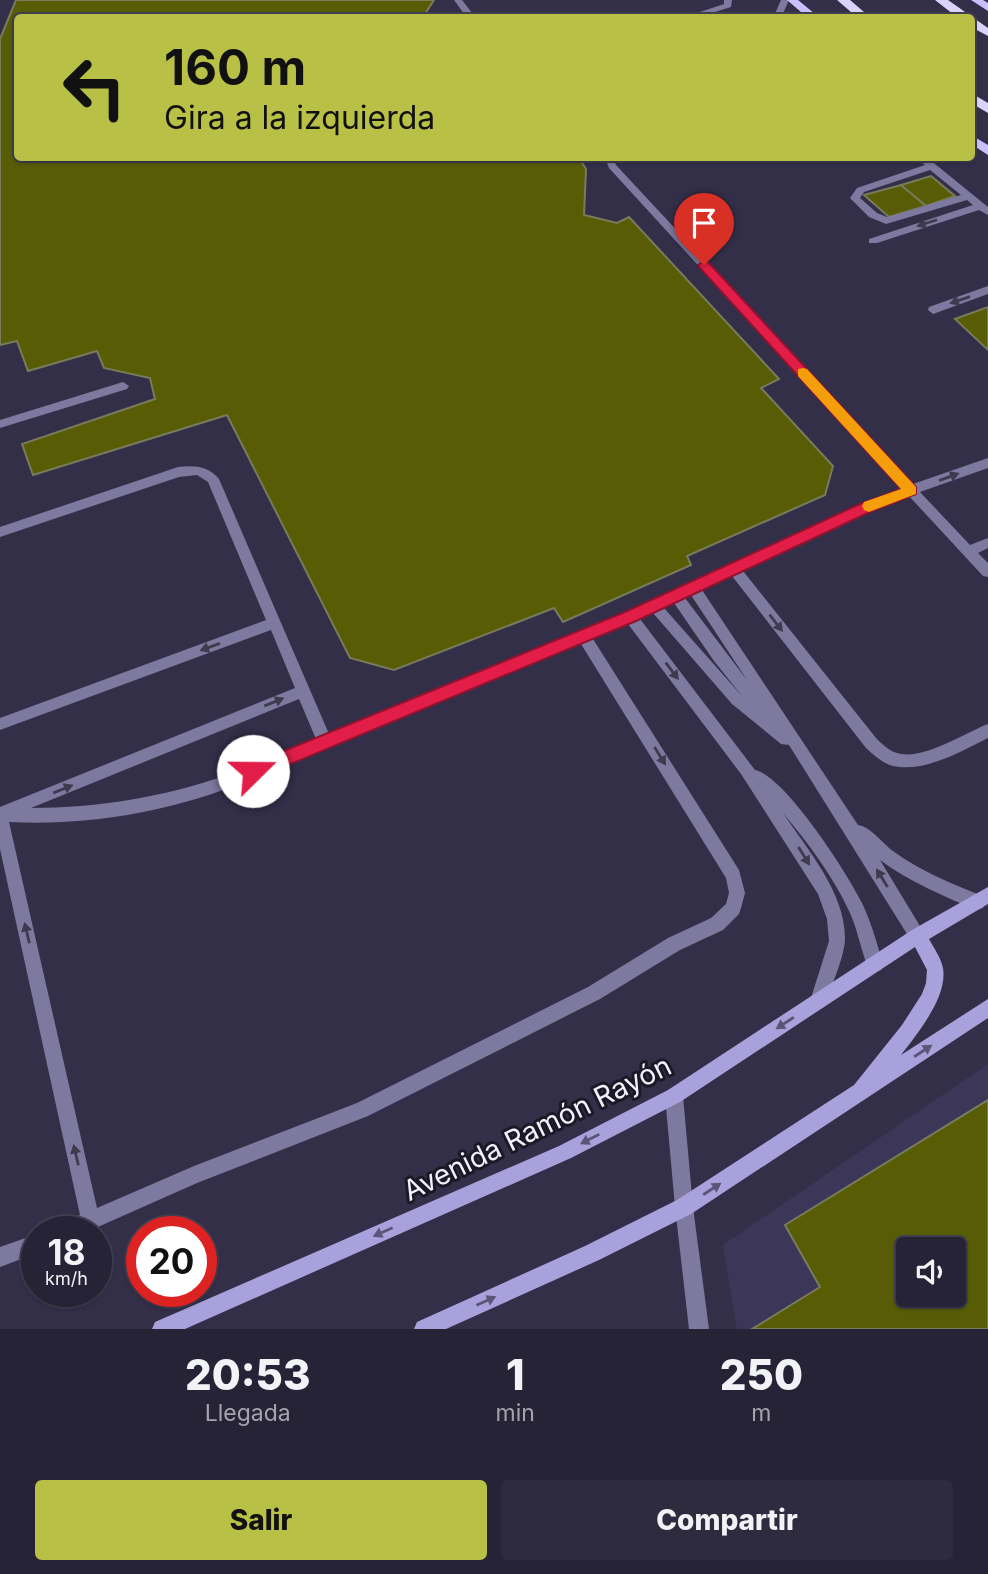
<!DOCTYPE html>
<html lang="es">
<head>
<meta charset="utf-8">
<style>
  :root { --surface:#262337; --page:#2e2b3f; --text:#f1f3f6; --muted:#a4a4ad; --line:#424052; --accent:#b9c046 }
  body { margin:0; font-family:Inter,sans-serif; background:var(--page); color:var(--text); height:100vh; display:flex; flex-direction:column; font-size:26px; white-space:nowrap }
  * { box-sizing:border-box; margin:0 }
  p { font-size:23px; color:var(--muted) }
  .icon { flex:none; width:38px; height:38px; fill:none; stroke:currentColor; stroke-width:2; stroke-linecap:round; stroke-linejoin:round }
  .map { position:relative; height:1329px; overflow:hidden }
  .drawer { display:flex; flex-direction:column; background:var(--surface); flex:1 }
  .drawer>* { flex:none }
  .top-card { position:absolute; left:14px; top:14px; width:961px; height:147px; border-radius:7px; box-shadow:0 2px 5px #0004,0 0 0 2px var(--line); background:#b9c046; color:#111; overflow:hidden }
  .fabs { position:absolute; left:896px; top:1237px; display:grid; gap:14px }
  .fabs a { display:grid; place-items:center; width:70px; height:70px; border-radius:7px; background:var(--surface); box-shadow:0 2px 5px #0004,0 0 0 2px var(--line); font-size:35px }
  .speed { position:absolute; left:21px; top:1216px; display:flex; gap:14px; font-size:35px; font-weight:700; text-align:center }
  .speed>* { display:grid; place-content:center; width:91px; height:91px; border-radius:50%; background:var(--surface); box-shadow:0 2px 5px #0004,0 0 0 2px var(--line); line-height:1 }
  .speed small { font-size:18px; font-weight:400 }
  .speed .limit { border:10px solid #d22; background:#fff; color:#111 }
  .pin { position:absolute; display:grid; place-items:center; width:60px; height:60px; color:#fff; margin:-72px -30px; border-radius:50% 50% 50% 0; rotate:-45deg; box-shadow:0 0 7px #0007 }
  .pin .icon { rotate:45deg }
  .me { position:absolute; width:77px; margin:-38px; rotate:68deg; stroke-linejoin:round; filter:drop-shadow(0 0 5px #0008) }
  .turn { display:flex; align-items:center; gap:24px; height:147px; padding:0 35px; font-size:32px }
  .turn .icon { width:91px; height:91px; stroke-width:2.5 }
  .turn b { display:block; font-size:49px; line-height:60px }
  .eta { display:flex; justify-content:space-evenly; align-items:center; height:119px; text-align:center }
  .eta b { font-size:42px; font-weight:800; line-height:49px }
  .action { display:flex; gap:14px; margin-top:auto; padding:14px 35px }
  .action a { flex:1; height:80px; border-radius:7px; background:var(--accent); color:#111; font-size:28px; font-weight:800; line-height:80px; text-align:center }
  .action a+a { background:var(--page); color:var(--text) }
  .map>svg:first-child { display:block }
  .built { fill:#3c3758; fill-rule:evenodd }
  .building { fill:#585c05; stroke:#787b5c; stroke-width:2; fill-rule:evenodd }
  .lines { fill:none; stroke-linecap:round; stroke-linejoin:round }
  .service { fill:#7e799e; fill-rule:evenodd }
  .minor { fill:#7e799e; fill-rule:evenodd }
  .secondary { fill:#a9a1db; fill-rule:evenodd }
  .primary { fill:#c9c1fe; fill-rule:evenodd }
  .trunk { fill:#d8d4fb; fill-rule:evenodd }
  .oneway { fill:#3e3b4f }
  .oneway2 { fill:#5b5677 }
  .route { fill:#e11d48; stroke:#92132f; stroke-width:2 }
  .slow { fill:#f59e0b }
  .labels { text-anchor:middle; stroke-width:6; stroke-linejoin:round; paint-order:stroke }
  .near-street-label { font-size:28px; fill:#f2f1fe; stroke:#1b1925 }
</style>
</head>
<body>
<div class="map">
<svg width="988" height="1329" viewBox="0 0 988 1329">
  <rect width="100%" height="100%" fill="#332f49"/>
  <path class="built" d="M988 1064V1329H737L723 1245ZM908 1250H954V1295H908Z"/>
  <path class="building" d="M16 0H434L425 14 431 18H18V158H579L586 169 584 215 617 223 629 217 779 379 761 388 833 466 825 495 687 556 691 565 563 622 554 608 394 670 350 658 227 415 33 475 22 444 155 399 150 378 104 368 97 351 28 371 17 341 0 345V39Z
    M931 176 955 196 926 206 901 185Z
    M901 185 926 206 889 217 864 195Z
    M988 307V350L955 319Z
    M988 1100V1329H752L820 1287 785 1225ZM908 1250H954V1295H908Z"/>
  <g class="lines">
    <path class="service" d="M454 0H462L476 18H467Z
      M724 0H732L731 7 696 18H682L724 4Z
      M781 0H789L781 18H773Z
      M605 158H613L616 165 913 484 988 458V468L920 492 970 545 988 538V548L978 553 988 563V577L983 576 909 496 869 511 743 571 876 738C881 743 887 749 894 752 920 763 964 733 988 724V738C962 751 924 773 893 766 882 763 874 755 866 748L732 576 702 590 858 825C871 827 882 843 893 851 920 871 952 884 983 896L985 902 983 908 977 910C943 896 910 882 880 860L926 936 924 942 918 944 912 942 789 745 781 744 732 704 653 613 640 619 755 770C785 776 848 874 862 903 871 922 877 943 883 964L881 970 875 972 869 970C861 951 858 931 850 913 833 876 808 843 783 813 807 849 845 892 845 938 845 956 832 984 826 1001L824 1007 818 1009 812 1007 810 1001 829 941 827 919 818 894 741 774 628 624 593 639 739 870 745 893 741 908 739 914 723 930 680 950 600 999 368 1116 197 1183 91 1230 55 1232 57 1225 80 1215 0 849V807L295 688 271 630 0 730V718L266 620 208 482 197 475 179 477 0 537V527L178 467C194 465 209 466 219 479L329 734 626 613 861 505 902 488 609 168ZM691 595 747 680 685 598ZM674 603 714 661 742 696 664 608ZM581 644 726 878 729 893 726 904 711 918 668 938 588 987 357 1103 194 1166 97 1208 9 822C85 826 163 813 234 786ZM299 699 316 739C286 751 257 764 227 775 164 797 98 808 31 808Z
      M917 158H927L935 164 988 207V215L979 210 877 243H869V239L973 205 967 200 886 224 869 217 850 198 857 188 925 165ZM930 170 961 195 887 217 877 213 860 198 864 192Z
      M988 286V294L933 314 928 310 929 307Z
      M123 382 129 386 127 389 0 428V420Z
      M37 1234V1253L0 1267V1247Z"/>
    <path class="minor" d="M674 1087 680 1090 683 1096 693 1207 709 1329H689L675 1207 665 1096 668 1090Z"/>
    <path class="secondary" d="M988 887V904L929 939C934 948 941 958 943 968 948 997 917 1034 901 1055L988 999V1018L691 1214 599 1260 446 1329H414L417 1322 585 1246 677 1200 854 1085 902 1025 922 994 926 983 927 970 915 947 680 1102 571 1158 185 1329H152L155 1322 559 1146 668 1090 912 930Z"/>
    <path class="primary" d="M787 0H798L820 18H808Z
      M971 0H983L988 3V11Z
      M971 135 988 145V155L971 144Z"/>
    <path class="trunk" d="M837 0H850L871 18H858Z
      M935 0H948L988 28V36L971 27V18H958Z
      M971 93 988 103V113L971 103Z"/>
  </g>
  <defs><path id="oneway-solid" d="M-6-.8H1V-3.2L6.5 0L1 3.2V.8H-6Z" transform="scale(1.75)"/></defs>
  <g class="oneway">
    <use href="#oneway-solid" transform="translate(927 223) rotate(162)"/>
    <use href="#oneway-solid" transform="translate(960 300) rotate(161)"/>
    <use href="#oneway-solid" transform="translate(949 477) rotate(-20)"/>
    <use href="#oneway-solid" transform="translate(776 623) rotate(52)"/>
    <use href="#oneway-solid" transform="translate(210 647) rotate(160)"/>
    <use href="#oneway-solid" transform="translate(672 671) rotate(53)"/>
    <use href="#oneway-solid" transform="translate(274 702) rotate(-22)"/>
    <use href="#oneway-solid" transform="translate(660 756) rotate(58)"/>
    <use href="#oneway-solid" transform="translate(63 789) rotate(-22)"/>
    <use href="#oneway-solid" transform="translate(804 856) rotate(58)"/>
    <use href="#oneway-solid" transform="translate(882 878) rotate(-122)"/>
    <use href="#oneway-solid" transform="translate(27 933) rotate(-103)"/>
    <use href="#oneway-solid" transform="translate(76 1155) rotate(-103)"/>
  </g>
  <g class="oneway2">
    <use href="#oneway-solid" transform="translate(785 1023) rotate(147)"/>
    <use href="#oneway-solid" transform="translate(923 1051) rotate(-33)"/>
    <use href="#oneway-solid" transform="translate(590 1139) rotate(153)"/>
    <use href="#oneway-solid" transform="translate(712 1189) rotate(-33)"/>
    <use href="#oneway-solid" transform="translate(383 1232) rotate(156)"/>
    <use href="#oneway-solid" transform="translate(486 1301) rotate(-24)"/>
  </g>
  <path class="route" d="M704 261 708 262 916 487V494L870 512 636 621 259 777 253 779 247 777 244 771 247 766 625 612 860 504 901 489 700 268 698 265Z"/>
  <path class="slow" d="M803 368 807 369 916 487V494L869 512 864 510 862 506 864 502 901 489 798 376V369Z"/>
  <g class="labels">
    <g class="near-street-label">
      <text transform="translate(537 1128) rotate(-26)" y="10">Avenida Ramón Rayón</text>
    </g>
  </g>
</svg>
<div class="fabs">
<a><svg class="icon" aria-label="sound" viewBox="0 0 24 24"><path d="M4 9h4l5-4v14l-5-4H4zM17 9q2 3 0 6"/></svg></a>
</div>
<div class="speed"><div>18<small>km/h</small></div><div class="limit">20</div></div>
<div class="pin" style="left:704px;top:265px;background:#d93025"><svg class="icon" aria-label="arrive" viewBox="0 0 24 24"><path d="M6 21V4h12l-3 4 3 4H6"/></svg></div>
<svg class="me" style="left:253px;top:771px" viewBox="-20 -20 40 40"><circle r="19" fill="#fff"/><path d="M0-13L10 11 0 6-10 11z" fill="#e11d48"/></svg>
<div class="top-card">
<div class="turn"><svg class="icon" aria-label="left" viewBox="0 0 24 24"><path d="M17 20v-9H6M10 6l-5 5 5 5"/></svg><div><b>160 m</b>Gira a la izquierda</div></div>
</div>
</div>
<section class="drawer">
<div class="eta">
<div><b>20:53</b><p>Llegada</p></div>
<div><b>1</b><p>min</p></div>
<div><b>250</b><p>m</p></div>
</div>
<div class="action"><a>Salir</a><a>Compartir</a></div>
</section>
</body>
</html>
